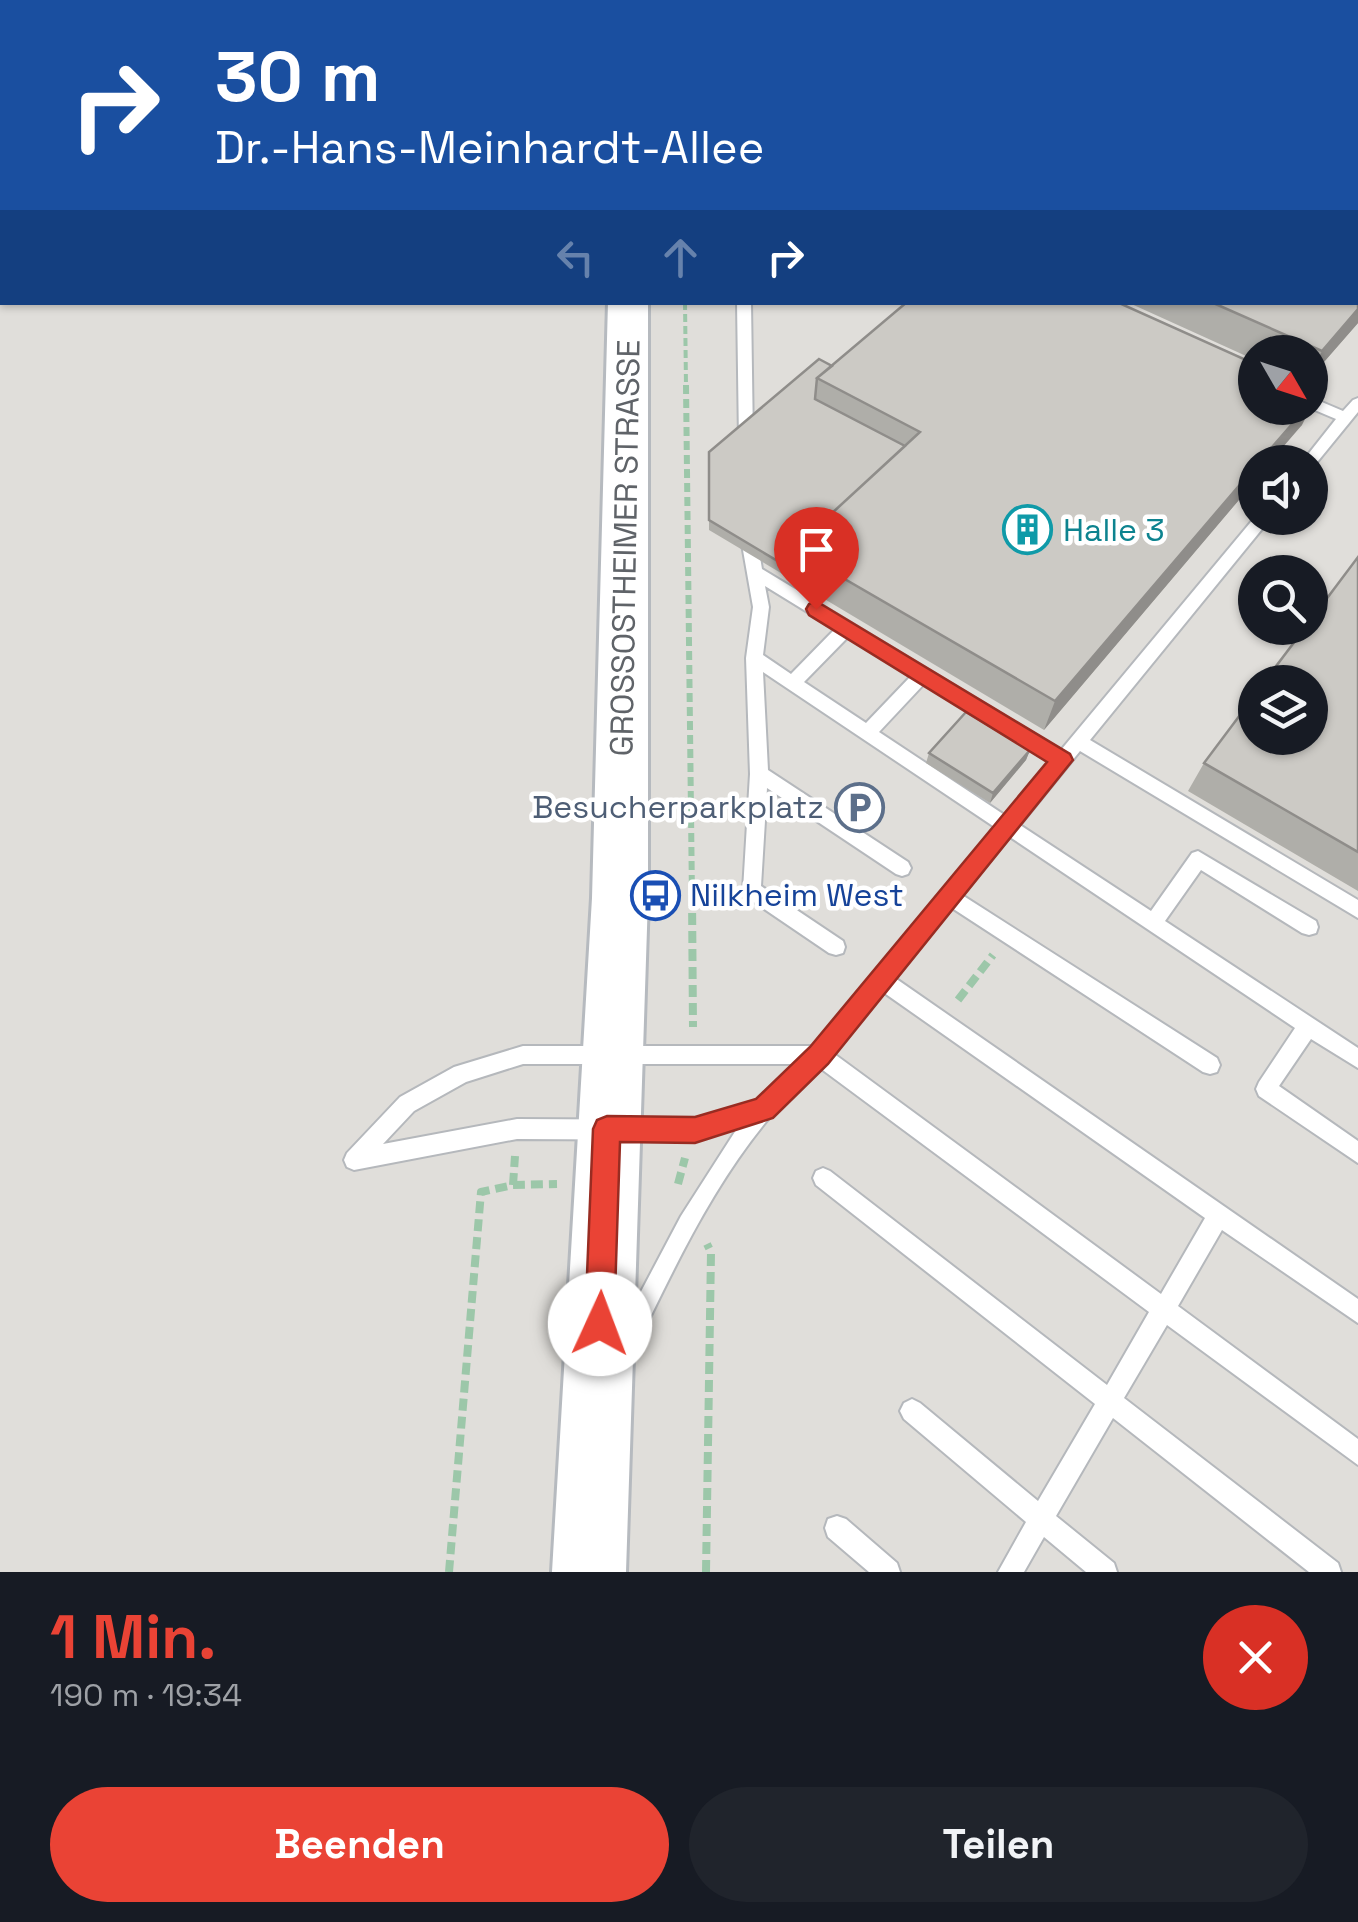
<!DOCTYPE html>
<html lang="de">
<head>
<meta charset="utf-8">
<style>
  :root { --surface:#171b24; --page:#20242c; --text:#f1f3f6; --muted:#9ea1a6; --accent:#ea4335 }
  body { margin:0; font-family:"Space Grotesk",sans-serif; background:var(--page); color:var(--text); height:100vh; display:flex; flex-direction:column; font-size:38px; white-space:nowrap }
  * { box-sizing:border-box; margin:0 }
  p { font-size:32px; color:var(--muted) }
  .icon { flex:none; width:55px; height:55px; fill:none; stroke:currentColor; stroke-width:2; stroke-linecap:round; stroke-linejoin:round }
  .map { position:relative; height:1572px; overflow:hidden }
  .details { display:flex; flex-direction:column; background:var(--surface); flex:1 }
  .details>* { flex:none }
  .top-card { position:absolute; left:0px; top:0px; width:1360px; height:305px; box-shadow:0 2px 8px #0004; background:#1a4fa0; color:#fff; overflow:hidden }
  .needle { width:65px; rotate:129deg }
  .controls { position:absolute; left:1238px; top:335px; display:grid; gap:20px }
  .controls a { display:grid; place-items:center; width:90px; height:90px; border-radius:50%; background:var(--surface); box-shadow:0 2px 8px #0004; font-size:50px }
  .pin { position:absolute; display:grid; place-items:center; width:85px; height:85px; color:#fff; margin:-102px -42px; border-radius:50% 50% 50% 0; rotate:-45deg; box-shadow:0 0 10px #0007 }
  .pin .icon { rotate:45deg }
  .me { position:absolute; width:110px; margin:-55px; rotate:2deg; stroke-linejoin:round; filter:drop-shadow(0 0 8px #0008) }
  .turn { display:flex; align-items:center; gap:35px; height:210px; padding:0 50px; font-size:45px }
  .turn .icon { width:130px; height:130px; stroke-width:2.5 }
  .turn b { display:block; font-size:70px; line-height:85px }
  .lanes { display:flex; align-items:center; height:95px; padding:0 50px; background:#0003; justify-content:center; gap:50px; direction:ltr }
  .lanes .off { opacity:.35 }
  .round { display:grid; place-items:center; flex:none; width:105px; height:105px; border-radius:52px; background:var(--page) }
  .summary { display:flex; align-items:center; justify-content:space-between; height:170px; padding:0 50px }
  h1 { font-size:60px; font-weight:700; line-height:75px; color:var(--accent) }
  .primary-button { display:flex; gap:20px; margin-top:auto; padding:20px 50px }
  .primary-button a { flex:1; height:115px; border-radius:60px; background:var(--accent); color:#fff; font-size:40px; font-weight:700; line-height:115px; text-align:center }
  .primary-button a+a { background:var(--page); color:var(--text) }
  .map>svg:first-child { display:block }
  .industrial { fill:#e0deda; fill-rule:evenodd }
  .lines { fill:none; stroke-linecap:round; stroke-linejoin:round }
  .lane-casing { stroke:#b5b8bc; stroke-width:4 }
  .secondary-casing { stroke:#b6babf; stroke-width:6 }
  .path-far2 { stroke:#9cc7a9; stroke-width:4; stroke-dasharray:8 4; stroke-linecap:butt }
  .path-far1 { stroke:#9cc7a9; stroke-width:6; stroke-dasharray:9 5; stroke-linecap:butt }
  .path { stroke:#9cc7a9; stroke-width:8; stroke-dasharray:12 6; stroke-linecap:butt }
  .lane { fill:#fff; fill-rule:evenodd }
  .secondary { fill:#fff; fill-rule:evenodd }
  .wall { fill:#afaea9 }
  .shaded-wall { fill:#8f8d8a }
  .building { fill:#cccac5; stroke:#8f8d8a; stroke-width:2.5 }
  .route { fill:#ea4335; stroke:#982c22; stroke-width:2.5 }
  .labels { text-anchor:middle; stroke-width:9; stroke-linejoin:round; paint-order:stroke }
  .culture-label { font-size:32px; fill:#0d838f; stroke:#fff; text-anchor:start }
  .street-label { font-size:32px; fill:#5f6368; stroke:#fff }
  .service-label { font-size:32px; fill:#4e5e75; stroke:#fff; text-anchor:end }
  .transit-label { font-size:32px; fill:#164399; stroke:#fff; text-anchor:start }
</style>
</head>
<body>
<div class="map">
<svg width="1358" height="1572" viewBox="0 0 1358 1572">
  <rect width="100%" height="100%" fill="#f1efe8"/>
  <path class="industrial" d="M0 0H1358V1572H0ZM2 2H1358V302H2ZM1255 352H1310V408H1255ZM1255 462H1310V518H1255ZM1255 572H1310V628H1255ZM1255 682H1310V738H1255Z"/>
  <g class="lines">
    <defs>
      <path id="lane" d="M732 0H742V2H732Z
        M737 302H751L753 442 746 447 739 442Z
        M1310 397 1343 411 1353 400 1358 398V412L1314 466 1310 467V462H1302L1336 419 1310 408Z
        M1255 517 1271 518 1090 740 1358 900V918L1080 751 1020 825 1151 911 1192 853 1198 851 1316 921 1318 927 1316 933 1309 935 1302 933 1201 870 1165 921 1358 1048V1068L1311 1039 1279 1086 1358 1141V1163L1259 1096 1256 1089 1259 1082 1295 1028 1010 837 962 895 1217 1058 1220 1065 1217 1072 1210 1074 1203 1072 952 908 895 978 1358 1299V1323L1222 1230 1178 1306 1358 1439V1465L1167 1325 1124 1398 1338 1563 1341 1572H1309L1113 1418 1056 1516 1114 1563 1117 1572H1086L1044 1537 1024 1572H998L1026 1522 904 1419 900 1411 904 1403 912 1399 920 1403 1038 1501 1095 1404 816 1185 813 1178 816 1171 823 1168 830 1171 1107 1385 1149 1312 820 1068C804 1084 785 1100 770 1117 712 1186 672 1272 633 1353L625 1356 617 1353 614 1345 617 1337 681 1216 738 1127 695 1140 517 1139 354 1170 347 1167 344 1160 347 1153 400 1097 454 1067 523 1046H814L996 828 763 672 768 770 908 862 911 868 908 874 902 876 896 874 767 788 761 886 843 941 845 947 843 953 836 955 829 953 745 896 743 890 750 774 746 658 753 607 740 533 743 529 748 527 756 533 762 569 1061 750ZM765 586 835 629 791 674 763 655 769 607ZM848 637 911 676 866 723 804 682ZM924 684 1051 762 1006 816 879 732ZM883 992 1205 1218 1161 1294 833 1053ZM523 1064H796L758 1101 695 1120 517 1119 383 1144 414 1111 466 1082Z
        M837 1516 846 1519 897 1563 900 1572H869L828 1537 825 1528 828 1519Z"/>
      <path id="secondary" d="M615 0H647V2H615Z
        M608 302H648V898L626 1572H552L592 898Z"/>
    </defs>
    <use href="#lane" class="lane-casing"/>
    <use href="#secondary" class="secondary-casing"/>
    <path class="path-far2" d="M685 302 686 387"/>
    <path class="path-far1" d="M686 385 692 898"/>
    <path class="path" d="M692 895 693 1027
      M958 1000 993 955
      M678 1184 685 1158
      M513 1185 515 1156
      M449 1572 481 1192 513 1185 557 1184
      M706 1572 711 1252 707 1244"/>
    <use href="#lane" class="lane"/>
    <use href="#secondary" class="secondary"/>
  </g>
  <path class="wall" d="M0 0H238L237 2H2V288H0Z
    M542 0H582V2H542Z
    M1127 302H1358V323L1310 378V352H1255V360Z
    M832 366 1302 425 1255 462V481L1044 730 709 530V452Z
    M1358 557V891L1188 791 1204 763Z
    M1030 750 1026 760 990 803 926 763 929 753Z"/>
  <path class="shaded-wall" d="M137 0H165L166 2H136Z
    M217 0H238L237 2H216Z
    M408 0H422V2H408Z
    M1358 309V323L1310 378V375L1322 351Z
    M1318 393 1302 425 1270 462H1259L1306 408H1310V402Z
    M1255 467V481L1044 730 1055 701Z
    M1030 750 1026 760 990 803 993 793Z"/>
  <path class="building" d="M0 0H137L136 2H2V31H0Z
    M164 0H217L216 2H163Z
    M260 0H408V2H259Z
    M973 0H1001L1008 2H969Z
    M1015 0H1183L1191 2H1015L1017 1Z
    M1338 0H1358V20V2H1335Z
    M0 60H2V247H0Z
    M1358 62V309L1322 351 1211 302H1358Z
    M907 302H1117L1255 364V408H1306L1259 462H1255V467L1055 701 793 549 920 432 817 378Z
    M819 359 832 366 817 378 815 399 905 446 793 549 791 569 709 520V452Z
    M1310 389 1318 393 1310 402Z
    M1358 557V852L1204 763 1255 695V738H1310V682H1264L1305 628H1310V621Z
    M966 712 1030 750 993 793 929 753Z"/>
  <path class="route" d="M816 601 1070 754 1073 760 828 1064 773 1118 695 1143 620 1142 614 1324 610 1334 600 1338 589 1334 585 1324 593 1129 597 1120 607 1116 695 1117 756 1099 810 1047 1047 762 809 615 806 609 809 604Z"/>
  <defs>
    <symbol id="building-ring" viewBox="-11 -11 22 22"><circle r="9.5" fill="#fff" stroke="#0f9aa8" stroke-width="1.5"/><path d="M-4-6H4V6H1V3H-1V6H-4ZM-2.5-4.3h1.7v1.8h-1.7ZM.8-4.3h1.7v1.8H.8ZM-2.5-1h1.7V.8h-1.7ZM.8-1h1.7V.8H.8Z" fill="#0f9aa8"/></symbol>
    <symbol id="parking-ring" viewBox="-11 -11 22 22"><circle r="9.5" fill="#fff" stroke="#5c6f8a" stroke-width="1.5"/><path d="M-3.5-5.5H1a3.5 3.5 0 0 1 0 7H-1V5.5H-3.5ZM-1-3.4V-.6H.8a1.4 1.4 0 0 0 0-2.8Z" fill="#5c6f8a"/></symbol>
    <symbol id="bus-ring" viewBox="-11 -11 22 22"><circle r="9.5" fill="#fff" stroke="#1a4fb4" stroke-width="1.5"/><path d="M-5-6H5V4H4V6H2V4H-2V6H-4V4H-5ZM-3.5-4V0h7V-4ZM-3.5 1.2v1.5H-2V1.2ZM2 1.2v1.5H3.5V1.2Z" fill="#1a4fb4"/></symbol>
  </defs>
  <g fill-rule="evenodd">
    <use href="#building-ring" x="1000" y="502" width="55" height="55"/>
    <use href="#parking-ring" x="832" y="780" width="55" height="55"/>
    <use href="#bus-ring" x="628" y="868" width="55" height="55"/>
  </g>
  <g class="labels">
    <g class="culture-label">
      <text x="1063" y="541">Halle 3</text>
    </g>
    <g class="street-label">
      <text transform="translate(625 548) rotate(-89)" y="11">GROSSOSTHEIMER STRASSE</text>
    </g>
    <g class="service-label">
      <text x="824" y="818">Besucherparkplatz</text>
    </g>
    <g class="transit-label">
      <text x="690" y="906">Nilkheim West</text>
    </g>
  </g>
</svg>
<div class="controls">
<a><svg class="needle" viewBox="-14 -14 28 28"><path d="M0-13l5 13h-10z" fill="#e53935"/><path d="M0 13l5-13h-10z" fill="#9ea1a6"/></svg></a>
<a><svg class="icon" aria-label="sound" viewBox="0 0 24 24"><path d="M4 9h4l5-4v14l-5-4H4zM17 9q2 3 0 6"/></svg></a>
<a><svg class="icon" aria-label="search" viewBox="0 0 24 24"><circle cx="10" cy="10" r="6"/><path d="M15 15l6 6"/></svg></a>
<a><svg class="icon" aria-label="layers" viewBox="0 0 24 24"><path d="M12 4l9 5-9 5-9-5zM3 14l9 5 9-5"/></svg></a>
</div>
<div class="pin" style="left:816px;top:609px;background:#d93025"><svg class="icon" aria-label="arrive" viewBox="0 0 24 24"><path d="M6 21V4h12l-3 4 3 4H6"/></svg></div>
<svg class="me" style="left:600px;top:1324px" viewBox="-20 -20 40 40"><circle r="19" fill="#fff"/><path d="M0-13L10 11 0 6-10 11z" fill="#ea4335"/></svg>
<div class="top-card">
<div class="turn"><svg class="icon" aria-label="right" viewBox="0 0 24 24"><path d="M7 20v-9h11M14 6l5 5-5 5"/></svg><div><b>30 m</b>Dr.-Hans-Meinhardt-Allee</div></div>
<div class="lanes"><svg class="icon off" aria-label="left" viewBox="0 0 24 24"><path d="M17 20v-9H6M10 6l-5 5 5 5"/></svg><svg class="icon off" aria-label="ahead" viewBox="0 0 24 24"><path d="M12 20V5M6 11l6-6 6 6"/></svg><svg class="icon" aria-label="right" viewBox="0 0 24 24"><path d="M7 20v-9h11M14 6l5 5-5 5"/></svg></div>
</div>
</div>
<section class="details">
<div class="summary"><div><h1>1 Min.</h1><p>190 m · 19:34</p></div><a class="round" style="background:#d93025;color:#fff"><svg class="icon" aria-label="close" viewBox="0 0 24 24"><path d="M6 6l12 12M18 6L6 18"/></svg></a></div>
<div class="primary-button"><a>Beenden</a><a>Teilen</a></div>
</section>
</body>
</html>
